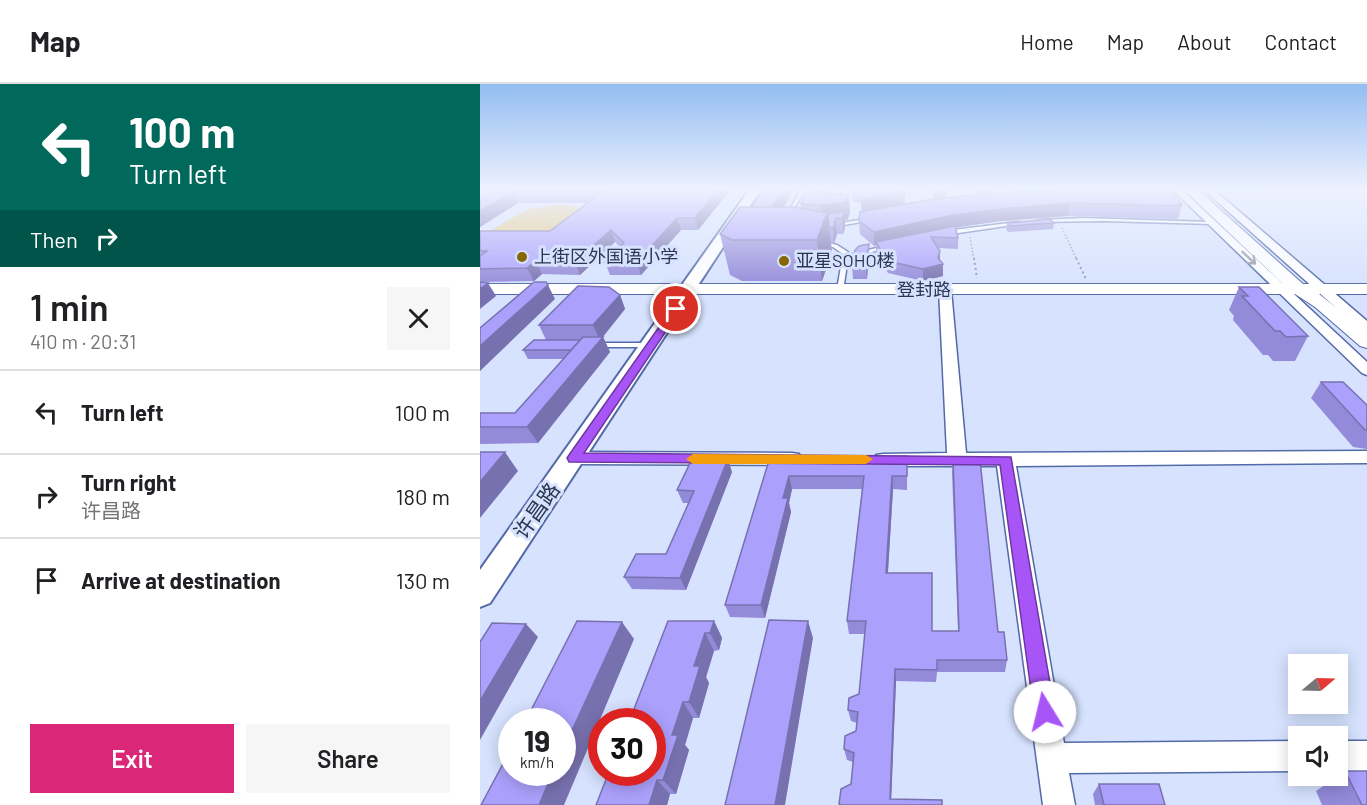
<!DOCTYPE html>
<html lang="en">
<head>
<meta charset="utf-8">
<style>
  :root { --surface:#fff; --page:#f6f6f6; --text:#202124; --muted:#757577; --line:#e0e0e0; --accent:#db2777 }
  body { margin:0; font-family:Barlow,"Noto Sans SC",sans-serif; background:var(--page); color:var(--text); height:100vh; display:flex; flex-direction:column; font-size:22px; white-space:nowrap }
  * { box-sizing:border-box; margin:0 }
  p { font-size:20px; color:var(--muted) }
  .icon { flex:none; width:33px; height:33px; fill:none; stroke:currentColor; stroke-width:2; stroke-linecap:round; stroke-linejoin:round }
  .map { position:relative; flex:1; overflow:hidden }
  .drawer { display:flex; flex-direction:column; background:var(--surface); width:480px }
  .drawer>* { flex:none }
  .top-card { background:#00695c; color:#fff; overflow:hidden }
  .needle { width:39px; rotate:71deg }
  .controls { position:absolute; left:808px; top:570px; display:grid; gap:12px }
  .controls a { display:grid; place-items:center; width:60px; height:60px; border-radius:0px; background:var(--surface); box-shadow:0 3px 15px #0003; font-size:30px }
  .speed { position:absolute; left:18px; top:624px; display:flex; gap:12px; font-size:30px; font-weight:700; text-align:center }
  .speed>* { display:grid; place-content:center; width:78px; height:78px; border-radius:50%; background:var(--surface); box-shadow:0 3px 15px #0003; line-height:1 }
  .speed small { font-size:15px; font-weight:400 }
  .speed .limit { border:9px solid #d22; background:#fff; color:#111 }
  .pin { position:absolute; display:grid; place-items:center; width:51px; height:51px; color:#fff; margin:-26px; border:3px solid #fff; border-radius:50%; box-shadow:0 2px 6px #0007 }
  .me { position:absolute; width:66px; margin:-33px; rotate:351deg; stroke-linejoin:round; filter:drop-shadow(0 0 4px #0008) }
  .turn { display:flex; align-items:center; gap:21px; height:126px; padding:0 30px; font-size:27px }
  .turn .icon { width:78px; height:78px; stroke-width:2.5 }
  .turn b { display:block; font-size:42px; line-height:51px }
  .then { display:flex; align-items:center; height:57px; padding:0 30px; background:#0003; gap:12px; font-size:22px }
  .round { display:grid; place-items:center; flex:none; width:63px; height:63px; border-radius:0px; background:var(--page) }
  .summary { display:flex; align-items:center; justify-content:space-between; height:102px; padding:0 30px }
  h1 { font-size:36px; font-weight:600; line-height:45px }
  .primary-button { display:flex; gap:12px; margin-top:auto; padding:12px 30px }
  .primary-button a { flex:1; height:69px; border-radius:0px; background:var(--accent); color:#fff; font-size:24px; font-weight:600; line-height:69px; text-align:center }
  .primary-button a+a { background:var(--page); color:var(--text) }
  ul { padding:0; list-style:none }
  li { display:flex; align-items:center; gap:18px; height:84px; padding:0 30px; border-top:2px solid var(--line) }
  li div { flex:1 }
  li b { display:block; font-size:22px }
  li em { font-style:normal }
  header { display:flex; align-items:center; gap:36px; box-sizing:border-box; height:84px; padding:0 30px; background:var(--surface); border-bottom:2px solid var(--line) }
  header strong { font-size:28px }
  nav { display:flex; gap:33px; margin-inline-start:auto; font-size:21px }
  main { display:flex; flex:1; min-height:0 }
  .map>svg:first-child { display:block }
  .green { fill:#e5c77c }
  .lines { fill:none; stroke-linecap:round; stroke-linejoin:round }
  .service-casing { stroke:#536aa8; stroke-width:3 }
  .minor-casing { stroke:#536aa8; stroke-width:3 }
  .tertiary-casing { stroke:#536aa8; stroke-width:4 }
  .secondary-casing { stroke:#536aa8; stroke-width:2 }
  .path-far1 { stroke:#8a95b1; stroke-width:1.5; stroke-dasharray:1.5 2; stroke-linecap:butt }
  .path { stroke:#8a95b1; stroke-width:2; stroke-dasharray:2 3; stroke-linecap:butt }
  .service { fill:#fff; fill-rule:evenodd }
  .minor { fill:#fff; fill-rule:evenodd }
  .tertiary { fill:#fff; fill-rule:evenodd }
  .secondary { fill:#fff; fill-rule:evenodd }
  .wall { fill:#938ad9 }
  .shaded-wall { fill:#7871b0 }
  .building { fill:#aba1fc; stroke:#7871b0; stroke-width:1.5 }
  .oneway { stroke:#969aa8 }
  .route { fill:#a855f7; stroke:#6d37a1; stroke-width:1.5 }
  .slow { fill:#f59e0b }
  .poi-dot { fill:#856600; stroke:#d6e2fe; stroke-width:2 }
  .labels { text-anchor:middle; stroke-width:6; stroke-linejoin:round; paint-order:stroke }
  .far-poi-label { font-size:18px; fill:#2c3652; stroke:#d6e2fe; text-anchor:start }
  .far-street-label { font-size:18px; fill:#2c3652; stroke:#d6e2fe }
  .street-label { font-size:21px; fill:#2c3652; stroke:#d6e2fe }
</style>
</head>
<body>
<header>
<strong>Map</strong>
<nav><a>Home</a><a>Map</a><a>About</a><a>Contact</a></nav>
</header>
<main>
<section class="drawer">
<div class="top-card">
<div class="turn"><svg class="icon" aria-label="left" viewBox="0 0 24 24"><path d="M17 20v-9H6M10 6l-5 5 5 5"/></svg><div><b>100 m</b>Turn left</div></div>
<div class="then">Then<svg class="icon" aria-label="right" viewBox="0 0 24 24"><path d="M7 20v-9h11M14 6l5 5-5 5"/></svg></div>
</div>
<div class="summary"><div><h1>1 min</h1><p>410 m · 20:31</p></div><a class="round"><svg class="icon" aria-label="close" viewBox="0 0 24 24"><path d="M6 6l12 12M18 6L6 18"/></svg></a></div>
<ul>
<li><svg class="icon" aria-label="left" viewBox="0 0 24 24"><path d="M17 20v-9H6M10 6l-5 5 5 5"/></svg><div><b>Turn left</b></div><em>100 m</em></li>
<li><svg class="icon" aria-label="right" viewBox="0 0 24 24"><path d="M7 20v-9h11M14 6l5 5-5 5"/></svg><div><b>Turn right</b><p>许昌路</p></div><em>180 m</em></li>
<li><svg class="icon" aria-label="arrive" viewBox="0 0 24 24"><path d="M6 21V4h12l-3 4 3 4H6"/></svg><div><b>Arrive at destination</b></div><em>130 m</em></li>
</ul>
<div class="primary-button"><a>Exit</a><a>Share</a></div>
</section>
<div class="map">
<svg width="887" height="721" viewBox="0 0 887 721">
  <rect width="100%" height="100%" fill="#d6e2fe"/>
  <path class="green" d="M82 120 102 124 77 148H8L48 125Z"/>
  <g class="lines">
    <defs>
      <path id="service" d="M321 105H325L310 132 306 133Z
        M390 134H392V136L353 143 350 141Z
        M603 134 731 138 733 139 731 140 624 137 560 138 558 137 560 136Z
        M537 138H539V140L465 151 462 149 465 147Z
        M339 157 357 161 368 168 369 171 408 161 411 163 368 174 363 206 360 208 357 206 363 170 353 163 337 160 336 159Z
        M112 259H161L165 261 161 263H112Z"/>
      <path id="minor" d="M692 105H701L887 278V291L882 289Z
        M723 105H733L887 237V248L882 247Z
        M465 202 471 206 486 369 887 367V379L536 382 584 659 819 657V687L589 689 595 721H563L517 382H403L396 381 394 376 396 371 403 370 467 369 459 206Z
        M94 368 312 369 319 370 321 375 319 380 312 381 94 380 87 378 85 374 87 370Z
        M858 657H887V687H858Z"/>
      <path id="tertiary" d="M270 105H281L10 519 0 523V486Z"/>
      <path id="secondary" d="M703 105H717L823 200H887V210H839L887 248V264L880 262 835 223 815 210H0V200H803Z"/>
    </defs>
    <use href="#service" class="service-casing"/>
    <use href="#minor" class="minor-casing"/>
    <use href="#tertiary" class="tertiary-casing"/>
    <use href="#secondary" class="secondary-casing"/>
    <path class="path-far1" d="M582 144 597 176
      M490 153 494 176"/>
    <path class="path" d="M494 174 497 194
      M596 174 606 195"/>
    <use href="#service" class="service"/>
    <use href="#minor" class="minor"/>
    <use href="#tertiary" class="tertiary"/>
    <use href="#secondary" class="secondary"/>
  </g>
  <path class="wall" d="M0 105H251L218 146H201L161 191H130L125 178 140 163 135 158 100 191 62 190 54 197 0 198V147H70L108 119H38L0 143Z
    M284 105H314L304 123 321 124V120L328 105H351L349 110 370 127 368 135 365 136V144L363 150H357L354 160 351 159 352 168 342 197H262L250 191 240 150 272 123Z
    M371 105H426L424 120 453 116V105H467L466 114 496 111 495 105H511V109L534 108 533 105H550V108L573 107 572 105H691L695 109 694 112 702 120 699 133H698L697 135 588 132 520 137 476 143 478 154V165L458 164 463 192 443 197 408 189 396 169V161L394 162 380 150 379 137 382 128 381 119 372 117Z
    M527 139H574L573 145 528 148 526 145Z
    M389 171 387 195H373L372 183Z
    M759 203 828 252 815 277H793L788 271H783L753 236 754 232 749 226Z
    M140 211 145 225 123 253 130 268 58 359 0 360V329H35L83 275H48L43 266 66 256 59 241Z
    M841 298 887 321V365L873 363 831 314Z
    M427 372V406L413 405 408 489 452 547H478L472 389 473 375 518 548 527 576 525 588H457L456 598 416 597 411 715 462 721H359V720L371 700 373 678 367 676 364 665 376 647 377 639 371 637 368 626 379 610 385 550H369L367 537 382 405H312L309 419 311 428 285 534 250 533 245 521 290 373Z
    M252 388 206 506 152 505 144 493 186 470 209 419H203L197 406Z
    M188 537H234L242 554 239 566 234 567 226 593 229 599 219 634H213L205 661 209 666 196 710H190L187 721H116Z
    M865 687 887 721H842L836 707Z
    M619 700 685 721H615L613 710Z"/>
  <path class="shaded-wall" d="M239 105H251L218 146 215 134Z
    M304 105H314L296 137 293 122Z
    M342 105H351L344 121 369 110 370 127 368 135 365 136V144L363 150 362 134H356L357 150 354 160 353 144 348 138 352 168 342 197 337 156 344 138 340 110Z
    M424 105H426L424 124 382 132 381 115Z
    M454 105H467L466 118 453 120Z
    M497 105H511L510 114 496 115Z
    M33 108 38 119 0 143V127Z
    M590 119 588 132 520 137 473 144 396 158V161L394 162V148L473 131 522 125Z
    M197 134 201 146 161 191 157 178Z
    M131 146 135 158 100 191 95 178Z
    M389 160V171L387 195 386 183Z
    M460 167V179L463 180V192L443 197V185L458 174Z
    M56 177 62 190 54 197 47 184Z
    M8 199 16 212 0 225V205Z
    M68 201 75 215 0 287V262Z
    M140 211 145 225 120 256 113 241Z
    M123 253 130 268 58 359 47 343Z
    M25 368 38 387 0 434V398Z
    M248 375 252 388 206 506 200 494Z
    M309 392 312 405 309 419 311 428 285 534 281 521 303 414Z
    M412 392 413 405 407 502 406 489Z
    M234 537 242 554 239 566 230 549Z
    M328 537 333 554 305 721H295Z
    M142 538 154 555 84 721H59L73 688H82V668Z
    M46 540 58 553 0 656V617Z
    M225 549 234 567 226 593 229 599 219 634 209 618 214 582Z
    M415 585 416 597 411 721 410 715Z
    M203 618 213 634 205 661 209 666 196 710 183 696 192 651Z
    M177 696 190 710 187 721H169Z"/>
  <path class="building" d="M0 105H116V107H123L125 105H239L215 134H197L157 178H125L144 159 131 146 95 178 56 177 47 184 0 185V172L7 167H0V147H70L122 108H33L0 127Z
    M284 105H304L293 122 296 123H272Z
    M328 105H342L340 110H369L366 118 342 121 321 120Z
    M382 105H424L423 107 381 115Z
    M623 105H691L695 109H692L702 120H699L701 122 590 119 522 125 473 131 394 148 379 137 380 128 448 116 513 109Z
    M260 123H315L347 129 337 156H252L240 150Z
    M364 128 362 134H356L353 144 349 143 348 130Z
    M570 135 574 139 529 142 527 139Z
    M475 142 478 154 451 153 460 167 458 174 463 180 443 185 407 177 396 158Z
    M389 160 386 183H372L375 166 379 162Z
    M0 198 8 199 0 205Z
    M54 198H66L68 201 0 262V244Z
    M98 202 129 203 140 211 113 241H59Z
    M759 203H779L828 252 806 253 800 247H795L762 212H768Z
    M103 253H123L47 343H0V329H35Z
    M54 256H100L91 266H43Z
    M841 298H863L887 321V346H885Z
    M0 368H25L0 398Z
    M427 372V392H412L406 489H452V547H479L473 375 500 376 518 548H524L527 576H457V586L415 585 410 715 462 716V721H361L359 720 361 705 371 700 374 669 364 665 365 652 376 647 378 628 368 626 369 614 379 610 386 537H367L384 392H309L303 414H308L281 521H245L290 373Z
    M212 375H248L200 494 144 493 156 470H186L214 407 197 406Z
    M289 536 328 537 295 721H245Z
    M97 537 142 538 82 668V638H45Z
    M188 537H234L230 549H225L214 582H220L209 618H203L192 651H198L183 696H177L169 721H116L129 688H172V638H149Z
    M12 539 46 540 0 617V558Z
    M32 663V688H73L59 721H1Z
    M865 687H887V721H882Z
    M619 700H679L685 721H624Z"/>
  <defs><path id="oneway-shaft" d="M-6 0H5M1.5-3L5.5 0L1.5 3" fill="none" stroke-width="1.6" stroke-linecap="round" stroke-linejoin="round" transform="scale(1.5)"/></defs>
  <use class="oneway" href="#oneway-shaft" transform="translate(769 174) rotate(43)"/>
  <linearGradient id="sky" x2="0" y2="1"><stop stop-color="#93bdf1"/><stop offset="0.51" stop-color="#edf2ff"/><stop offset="1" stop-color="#edf2ff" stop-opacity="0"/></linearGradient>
  <rect width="887" height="206" fill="url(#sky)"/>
  <path class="route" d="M193 223 201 225 104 369 531 373 575 628 572 635 565 639 557 635 554 628 520 381 89 378 87 374 89 371Z"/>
  <path class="slow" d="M213 370 386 371 393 375 386 380H213L206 375Z"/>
  <g class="poi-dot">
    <circle cx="42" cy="173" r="6"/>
    <circle cx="304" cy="177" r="6"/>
  </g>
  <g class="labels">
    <g class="far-poi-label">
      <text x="54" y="179">上街区外国语小学</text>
      <text x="316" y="183">亚星SOHO楼</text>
    </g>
    <g class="far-street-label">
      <text x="444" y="212">登封路</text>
    </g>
    <g class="street-label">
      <text transform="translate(57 427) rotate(-55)" y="7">许昌路</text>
    </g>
  </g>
</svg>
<div class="controls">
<a><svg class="needle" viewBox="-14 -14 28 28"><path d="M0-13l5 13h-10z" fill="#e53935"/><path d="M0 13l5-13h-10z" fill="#757577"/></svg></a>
<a><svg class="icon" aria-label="sound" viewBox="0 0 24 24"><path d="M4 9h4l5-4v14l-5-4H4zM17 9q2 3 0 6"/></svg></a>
</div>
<div class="speed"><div>19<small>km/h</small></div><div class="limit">30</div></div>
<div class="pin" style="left:196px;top:225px;background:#d93025"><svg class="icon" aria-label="arrive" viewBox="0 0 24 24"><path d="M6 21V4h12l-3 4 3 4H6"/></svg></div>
<svg class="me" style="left:565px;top:628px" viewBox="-20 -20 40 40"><circle r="19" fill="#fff"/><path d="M0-13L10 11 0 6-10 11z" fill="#a855f7"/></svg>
</div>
</main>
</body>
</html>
